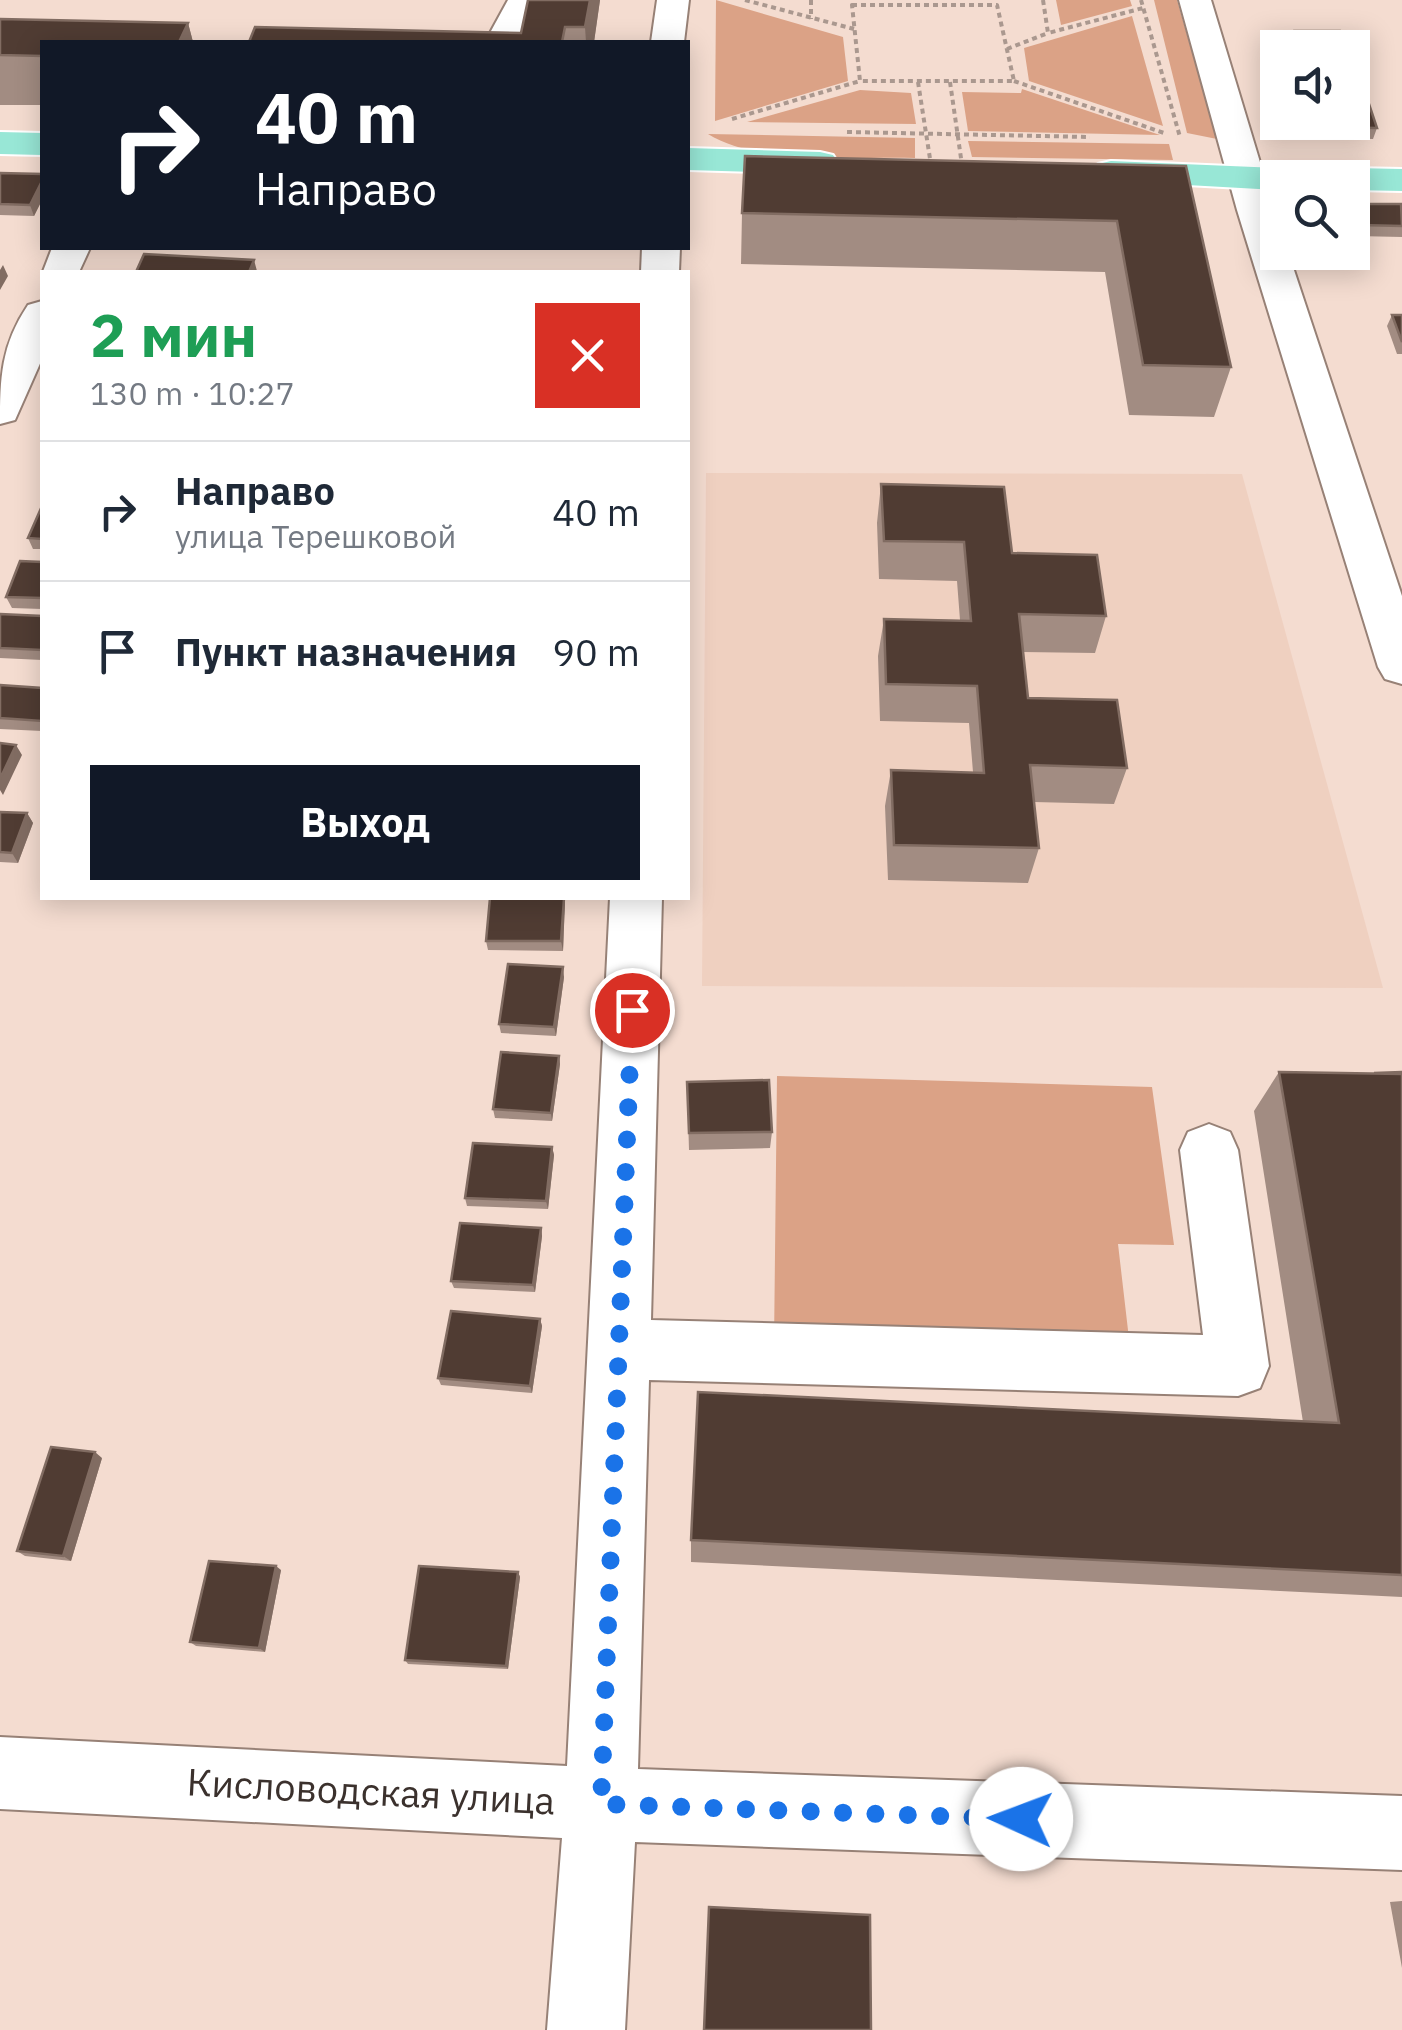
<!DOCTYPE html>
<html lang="ru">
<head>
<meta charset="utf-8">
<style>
  :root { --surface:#fff; --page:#f6f6f7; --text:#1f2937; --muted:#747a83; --line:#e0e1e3; --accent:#111827 }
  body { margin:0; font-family:"IBM Plex Sans",sans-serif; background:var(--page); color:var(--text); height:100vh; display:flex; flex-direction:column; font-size:38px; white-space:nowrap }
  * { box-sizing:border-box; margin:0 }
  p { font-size:32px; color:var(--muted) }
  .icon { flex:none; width:55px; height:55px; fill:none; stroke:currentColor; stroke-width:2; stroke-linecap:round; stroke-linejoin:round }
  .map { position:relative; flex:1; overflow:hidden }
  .details { position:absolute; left:40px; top:270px; width:650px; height:630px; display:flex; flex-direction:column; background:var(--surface); border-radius:0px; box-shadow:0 5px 25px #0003 }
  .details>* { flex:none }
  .banner { position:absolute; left:40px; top:40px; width:650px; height:210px; border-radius:0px; box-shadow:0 5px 25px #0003; background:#111827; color:#fff; overflow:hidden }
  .tools { position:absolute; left:1260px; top:30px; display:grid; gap:20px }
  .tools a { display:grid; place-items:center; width:110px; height:110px; border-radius:0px; background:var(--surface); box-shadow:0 5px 25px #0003; font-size:50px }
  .pin { position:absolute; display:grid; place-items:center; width:85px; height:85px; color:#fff; margin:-42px; border:5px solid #fff; border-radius:50%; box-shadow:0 2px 10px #0007 }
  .me { position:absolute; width:110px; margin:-55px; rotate:272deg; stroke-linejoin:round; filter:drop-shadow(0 0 8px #0008) }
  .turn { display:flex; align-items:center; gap:35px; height:210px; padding:0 50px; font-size:45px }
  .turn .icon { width:130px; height:130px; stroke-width:2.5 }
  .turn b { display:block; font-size:70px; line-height:85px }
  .round { display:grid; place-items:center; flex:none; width:105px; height:105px; border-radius:0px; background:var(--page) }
  .head { display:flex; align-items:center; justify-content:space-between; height:170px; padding:0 50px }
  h1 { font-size:60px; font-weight:800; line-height:75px; color:#1e9e55 }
  .primary-button { display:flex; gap:20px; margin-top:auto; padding:20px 50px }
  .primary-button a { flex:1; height:115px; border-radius:0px; background:var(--accent); color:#fff; font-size:40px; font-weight:800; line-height:115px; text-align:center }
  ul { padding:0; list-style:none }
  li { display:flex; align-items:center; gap:30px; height:140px; padding:0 50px; border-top:2px solid var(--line) }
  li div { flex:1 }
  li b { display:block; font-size:38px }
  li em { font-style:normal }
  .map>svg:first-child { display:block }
  .built { fill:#efd0c0 }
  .green { fill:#dba286 }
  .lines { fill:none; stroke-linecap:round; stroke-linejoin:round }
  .minor-casing { stroke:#978176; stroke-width:4 }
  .major-casing { stroke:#fff; stroke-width:4 }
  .path { stroke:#aa988f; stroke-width:4; stroke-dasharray:5 4; stroke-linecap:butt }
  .minor { fill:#fff; fill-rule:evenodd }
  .major { fill:#98e7d6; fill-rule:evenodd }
  .wall { fill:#a28c82 }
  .shaded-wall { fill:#816c62 }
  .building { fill:#503c33; stroke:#816c62; stroke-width:2.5 }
  .route { stroke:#1a73e8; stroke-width:18; stroke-dasharray:0 32.4 }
  .labels { text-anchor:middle; stroke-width:10; stroke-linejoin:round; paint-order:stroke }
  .near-street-label { font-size:38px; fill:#3b312d; stroke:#fff }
</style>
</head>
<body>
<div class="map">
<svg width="1402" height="2030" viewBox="0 0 1402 2030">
  <rect width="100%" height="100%" fill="#f4dcd0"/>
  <path class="built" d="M706 473 1242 474 1383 988 702 986Z"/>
  <path class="green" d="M716 0 843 37 848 81 715 121Z
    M1056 0H1130L1132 6 1061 25Z
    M1154 0H1177L1217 139 1187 133Z
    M1132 16 1163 126 1029 81 1024 48Z
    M1022 89 1160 135 968 131 962 92 1021 93Z
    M860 90 911 93 916 124 747 122Z
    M708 134 915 138V158C855 156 760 166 708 134Z
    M968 141 1169 144 1173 160 972 157Z
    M777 1076 1152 1087 1174 1245 1118 1244 1131 1356 774 1344Z"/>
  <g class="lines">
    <defs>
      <path id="minor" d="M508 0H540L521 42H485Z
        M657 0H689L684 42H651Z
        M1179 0H1211L1278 222V252H1288L1402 596V684L1385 679 1378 667 1237 210Z
        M52 248H90L79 272 42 274Z
        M642 248H680L679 272H641Z
        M42 301V359L15 420 0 424C0 378 1 345 28 305Z
        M610 898H662L651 1320 1203 1335 1180 1150 1188 1132 1209 1124 1230 1132 1238 1150 1269 1366 1260 1388 1238 1396 649 1380 638 1769 1402 1796V1870L635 1842 625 2030H547L562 1838 0 1809V1737L567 1766Z"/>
      <path id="major" d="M0 132 42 133V155L0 154Z
        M688 148 820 152 833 155 838 163 833 171 820 174 688 170Z
        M1111 161 1278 168 1295 178H1278V190L1098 180 1093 172 1098 164Z
        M1352 168 1402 169V191L1352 190V178H1335Z"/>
    </defs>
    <use href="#minor" class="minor-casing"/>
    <use href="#major" class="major-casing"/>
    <path class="path" d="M745 0 854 29
      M811 0V19
      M1043 0 1048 33 1143 8
      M1141 0 1180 137
      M852 5H997L1014 81H860Z
      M1007 49 1048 33
      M1014 81 1164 133
      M918 82 931 165
      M950 82 962 165
      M732 119 860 81
      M847 132 1090 137"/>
    <use href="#minor" class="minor"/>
    <use href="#major" class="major"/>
  </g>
  <path class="wall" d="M528 0H600L594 42H249L521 33Z
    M0 19 188 23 193 42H42V105H0Z
    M1295 31 1347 48H1294L1291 42Z
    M1321 122H1352L1377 128 1373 139 1326 138Z
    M1186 166 1231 367 1214 417 1129 415 1105 272 741 264 742 213Z
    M0 173 42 174V200L34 216 0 215Z
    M1353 204 1402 207V237L1356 236 1352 226Z
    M1392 315H1402V354H1397L1387 326Z
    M881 484 1012 553 1106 616 1095 653 1023 652 1028 698 1127 768 1114 804 1034 802 1039 848 1028 883 888 880 885 806 891 770 973 772 969 723 880 721 878 656 884 619 960 620 957 581 879 579 877 523Z
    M42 506V549H33L28 538Z
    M42 562V609L12 608 6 597Z
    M0 614 42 616V660L0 658Z
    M0 685 42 688V731L0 729Z
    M0 812 27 813 33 823 18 863 0 862Z
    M490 898H565L563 951 488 950 486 941Z
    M564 977 556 1036 501 1033 499 1024Z
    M559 1056 560 1064 552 1121 495 1118 493 1109Z
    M1279 1072 1374 1074 1402 1072V1597L691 1562V1540L1303 1422 1254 1111Z
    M687 1082 772 1132 770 1148 689 1150Z
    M552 1147 554 1155 548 1209 467 1206 465 1198Z
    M541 1228 542 1236 535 1292 454 1288 451 1281Z
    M540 1319 542 1326 532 1393 441 1385 438 1378Z
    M102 1458 71 1561 25 1556 17 1551Z
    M281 1570 265 1652 196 1646 190 1642Z
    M518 1572 520 1577 508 1669 408 1664 405 1660Z
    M1402 1901V1968L1390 1902Z"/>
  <path class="shaded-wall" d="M590 0H600L594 42H586L585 27Z
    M188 23 193 42H179Z
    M42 181V200L34 216 30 205Z
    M254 260 257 271 256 272H249Z
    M3 265 8 276 0 290V270Z
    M16 745 22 755 3 795 0 790V779Z
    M27 813 33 823 18 863 12 853Z
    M564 898 565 902 563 951 561 941Z
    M563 967 564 977 556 1036 554 1027Z
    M559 1056 560 1064 552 1121 551 1113Z
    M552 1147 554 1155 548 1209 546 1201Z
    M541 1228 542 1236 535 1292 533 1285Z
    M540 1319 542 1326 532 1393 530 1386Z
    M95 1452 102 1458 71 1561 63 1556Z
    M276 1566 281 1570 265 1652 259 1648Z
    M518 1572 520 1577 508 1669 506 1666Z"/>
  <path class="building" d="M528 0H590L585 27H565L562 42H249L255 27 521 33Z
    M0 19 188 23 179 42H42V56L0 55Z
    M1295 31H1340L1347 48H1302Z
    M1352 104H1369L1377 128 1330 127 1328 122H1352Z
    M745 156 1186 166 1231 367 1143 365 1117 221 742 213Z
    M0 173 42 174V181L30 205 0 204Z
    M1353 204H1401L1402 226 1360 225Z
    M144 254 254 260 249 272H136Z
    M1392 315H1402V342Z
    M881 484 1004 487 1012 553 1097 555 1106 616 1019 614 1028 698 1117 700 1127 768 1030 765 1039 848 894 845 891 770 984 773 977 686 886 684 884 619 971 621 964 542 884 541Z
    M42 506V539L28 538Z
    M20 561 42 562V598L6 597Z
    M0 614 42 616V650L0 648Z
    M0 685 42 688V721L0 718Z
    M0 743 16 745 0 779Z
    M0 812 27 813 12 853 0 852Z
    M490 898H564L561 941H486Z
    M508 964 563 967 554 1027 499 1024Z
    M501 1052 559 1056 551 1113 493 1109Z
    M1279 1072 1402 1074V1575L691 1540 698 1392 1339 1423Z
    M1402 1072V1074L1374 1073Z
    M769 1080 772 1132 689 1133 687 1082Z
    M473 1143 552 1147 546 1201 465 1198Z
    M460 1223 541 1228 533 1285 451 1281Z
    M451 1311 540 1319 530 1386 438 1378Z
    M51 1447 95 1452 63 1556 17 1551Z
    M209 1561 276 1566 259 1648 190 1642Z
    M419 1566 518 1572 506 1666 405 1660Z
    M709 1907 870 1915 871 2030H704Z"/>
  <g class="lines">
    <path class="route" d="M632 1010 601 1804 1021 1819"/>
  </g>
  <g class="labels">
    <g class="near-street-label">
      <text transform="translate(371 1792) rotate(3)" y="13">Кисловодская улица</text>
    </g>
  </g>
</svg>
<div class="tools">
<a><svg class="icon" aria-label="sound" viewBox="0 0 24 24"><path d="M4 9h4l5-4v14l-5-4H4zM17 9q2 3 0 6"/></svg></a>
<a><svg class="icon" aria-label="search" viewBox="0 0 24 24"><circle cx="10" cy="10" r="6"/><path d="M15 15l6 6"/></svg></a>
</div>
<div class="pin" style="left:632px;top:1010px;background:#d93025"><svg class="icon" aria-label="arrive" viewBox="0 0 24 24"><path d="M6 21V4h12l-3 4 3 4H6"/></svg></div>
<svg class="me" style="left:1021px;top:1819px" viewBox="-20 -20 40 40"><circle r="19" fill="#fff"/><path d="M0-13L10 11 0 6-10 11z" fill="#1a73e8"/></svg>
<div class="banner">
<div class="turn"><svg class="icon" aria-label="right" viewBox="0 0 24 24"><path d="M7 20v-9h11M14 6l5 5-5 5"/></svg><div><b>40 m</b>Направо</div></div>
</div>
<section class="details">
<div class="head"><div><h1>2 мин</h1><p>130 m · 10:27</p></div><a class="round" style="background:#d93025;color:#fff"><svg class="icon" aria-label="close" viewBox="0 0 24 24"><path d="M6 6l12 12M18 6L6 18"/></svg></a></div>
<ul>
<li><svg class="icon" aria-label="right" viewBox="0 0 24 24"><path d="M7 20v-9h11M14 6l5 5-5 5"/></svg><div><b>Направо</b><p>улица Терешковой</p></div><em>40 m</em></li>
<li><svg class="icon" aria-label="arrive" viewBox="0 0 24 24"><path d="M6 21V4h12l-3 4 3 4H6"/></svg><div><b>Пункт назначения</b></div><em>90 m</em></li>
</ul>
<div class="primary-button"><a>Выход</a></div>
</section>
</div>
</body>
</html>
